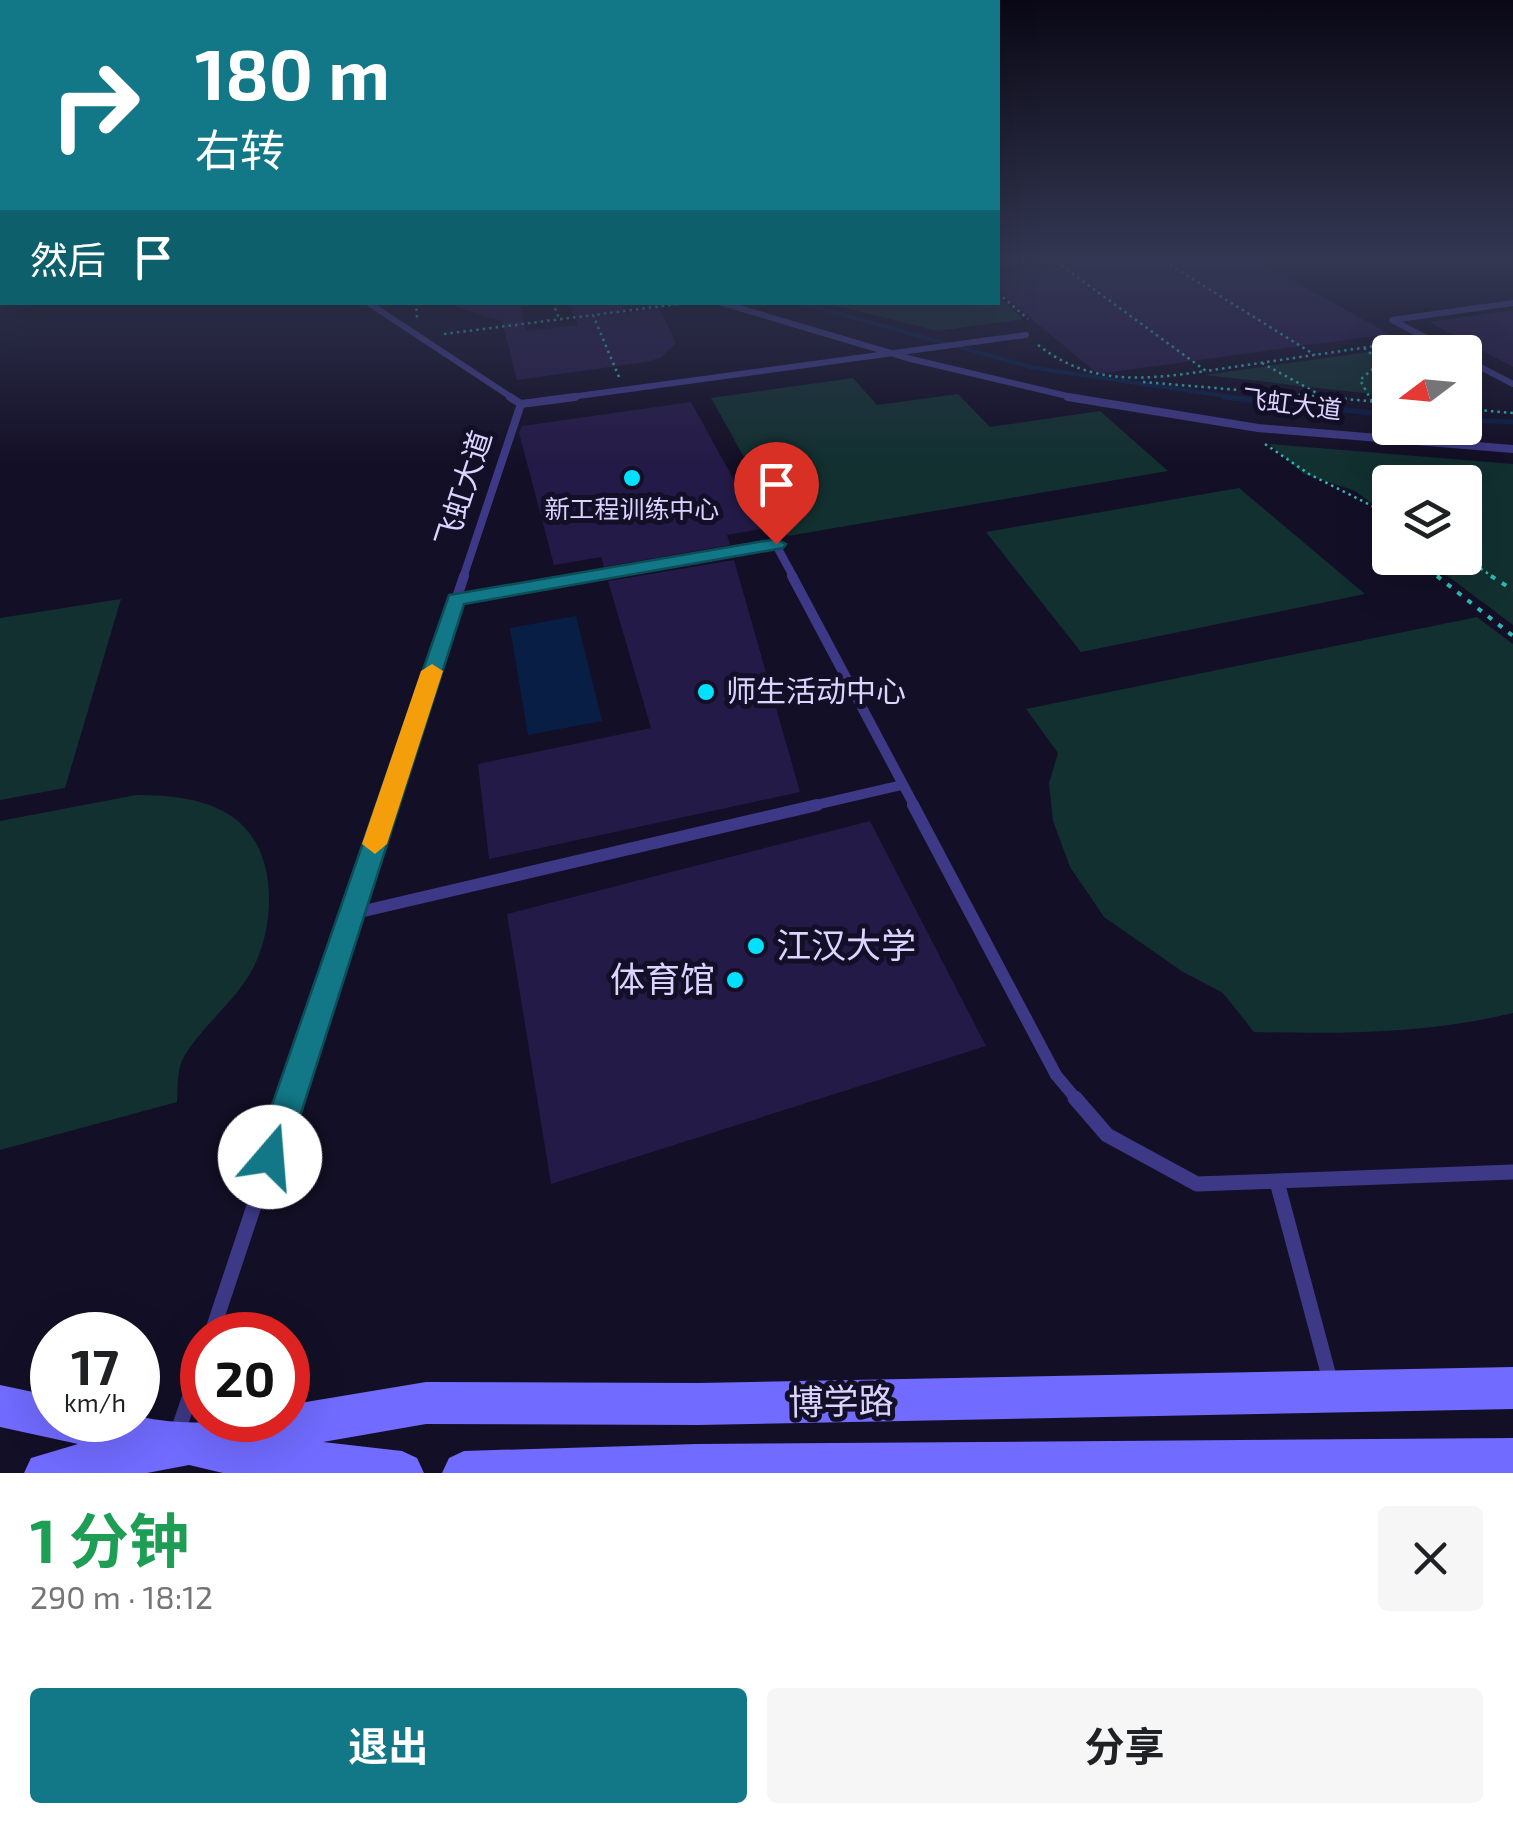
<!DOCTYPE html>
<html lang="zh">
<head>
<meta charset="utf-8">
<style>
  :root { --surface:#fff; --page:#f6f6f6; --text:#202124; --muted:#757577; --accent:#127787 }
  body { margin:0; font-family:"Exo 2","Noto Sans SC",sans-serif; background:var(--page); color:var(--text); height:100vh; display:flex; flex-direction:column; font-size:38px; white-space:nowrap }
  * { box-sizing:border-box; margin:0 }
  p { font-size:32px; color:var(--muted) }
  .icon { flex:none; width:55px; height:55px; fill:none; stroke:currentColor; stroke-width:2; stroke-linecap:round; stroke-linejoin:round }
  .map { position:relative; height:1473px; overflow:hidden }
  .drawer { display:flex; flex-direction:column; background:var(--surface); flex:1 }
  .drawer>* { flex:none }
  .hud { position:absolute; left:0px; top:0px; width:1000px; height:305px; box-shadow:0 10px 40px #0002; background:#127787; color:#fff; overflow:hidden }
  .needle { width:65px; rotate:254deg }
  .fabs { position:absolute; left:1372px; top:335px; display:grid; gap:20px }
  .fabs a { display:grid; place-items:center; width:110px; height:110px; border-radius:10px; background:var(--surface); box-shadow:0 10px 40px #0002; font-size:50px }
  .speed { position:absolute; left:30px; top:1312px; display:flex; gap:20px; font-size:50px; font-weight:700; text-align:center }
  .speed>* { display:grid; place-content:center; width:130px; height:130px; border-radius:50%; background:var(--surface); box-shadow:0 10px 40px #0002; line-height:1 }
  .speed small { font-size:25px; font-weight:400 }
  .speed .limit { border:15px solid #d22; background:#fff; color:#111 }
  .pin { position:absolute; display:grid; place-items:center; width:85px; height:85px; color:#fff; margin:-102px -42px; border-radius:50% 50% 50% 0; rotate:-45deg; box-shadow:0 0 10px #0007 }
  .pin .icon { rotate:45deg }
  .me { position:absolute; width:110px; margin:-55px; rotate:18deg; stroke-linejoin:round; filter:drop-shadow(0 0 8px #0008) }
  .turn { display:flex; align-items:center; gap:35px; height:210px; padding:0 30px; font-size:45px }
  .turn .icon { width:130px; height:130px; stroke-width:2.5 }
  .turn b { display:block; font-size:70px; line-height:85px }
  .then { display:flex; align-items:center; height:95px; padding:0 30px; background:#0003; gap:20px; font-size:38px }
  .round { display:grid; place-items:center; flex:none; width:105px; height:105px; border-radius:10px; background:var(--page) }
  .overview { display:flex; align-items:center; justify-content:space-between; height:170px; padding:0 30px }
  h1 { font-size:60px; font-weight:700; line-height:75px; color:#1e9e55 }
  .button { display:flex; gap:20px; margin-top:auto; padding:20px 30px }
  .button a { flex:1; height:115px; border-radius:10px; background:var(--accent); color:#fff; font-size:40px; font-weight:700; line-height:115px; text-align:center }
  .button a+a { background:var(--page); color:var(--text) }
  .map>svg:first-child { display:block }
  .green { fill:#123030 }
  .water { fill:#091e45 }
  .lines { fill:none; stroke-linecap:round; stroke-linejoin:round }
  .stream-far1 { stroke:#091e45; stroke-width:4 }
  .stream { stroke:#091e45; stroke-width:5 }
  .building { fill:#241a47 }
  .path-far1 { stroke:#2dbab4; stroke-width:2.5; stroke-dasharray:2.5 4; stroke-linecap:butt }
  .path { stroke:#2dbab4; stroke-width:4; stroke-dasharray:5 8; stroke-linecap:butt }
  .service-far4 { stroke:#3d3986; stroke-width:6 }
  .service-far3 { stroke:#3d3986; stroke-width:8 }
  .service-far2 { stroke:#3d3986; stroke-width:10 }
  .service-far1 { stroke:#3d3986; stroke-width:12 }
  .service { stroke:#3d3986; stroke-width:15 }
  .secondary { fill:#716bff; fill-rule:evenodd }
  .route { fill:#127787; stroke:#0c4d58; stroke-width:2.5 }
  .slow { fill:#f59e0b }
  .poi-dot { fill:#00e1ff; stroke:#130f26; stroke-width:4 }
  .labels { text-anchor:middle; stroke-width:10; stroke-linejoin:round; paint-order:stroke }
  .far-street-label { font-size:25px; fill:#dad4ff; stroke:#130f26 }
  .far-poi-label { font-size:25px; fill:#dad4ff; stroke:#130f26 }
  .street-label { font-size:30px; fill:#dad4ff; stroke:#130f26 }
  .poi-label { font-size:30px; fill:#dad4ff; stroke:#130f26; text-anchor:start }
  .near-poi-label { font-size:35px; fill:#dad4ff; stroke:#130f26; text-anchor:start }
  .near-street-label { font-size:35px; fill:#dad4ff; stroke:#130f26 }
</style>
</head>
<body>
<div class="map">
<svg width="1513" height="1473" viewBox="0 0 1513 1473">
  <rect width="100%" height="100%" fill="#130f26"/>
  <path class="green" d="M998 296 1023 319 938 331 826 303 998 302Z
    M1418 345 1427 350 1390 352V396L1205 375Z
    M853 378 877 405 958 394 990 427 1100 411 1168 471 788 536 711 398Z
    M1269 444 1513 464V625L1445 574 1433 558H1465V482H1390V517L1355 491 1304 474Z
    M1239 488 1365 594 1081 652 986 532Z
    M121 599 65 788 0 800V618Z
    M1477 617 1513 644V1013C1427 1034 1341 1034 1254 1032L1223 993 1183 972 1104 917 1070 867 1053 821 1049 783 1058 753 1026 709Z
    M136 795C170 795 211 798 239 822 279 856 275 930 251 972 234 1003 194 1033 181 1063 177 1074 178 1091 177 1102L0 1150V821Z"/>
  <path class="water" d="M576 616 602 721 528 735 510 628Z"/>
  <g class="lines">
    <path class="stream-far1" d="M797 302 1034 368 1246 399"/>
    <path class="stream" d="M1223 397 1390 415
      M1465 420 1513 422"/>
  </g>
  <path class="building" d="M1139 258H1253L1389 334 1098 374 998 291V273Z
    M457 302H520L526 331 578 325 569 302H621L626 313 660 309 676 343 660 358 646 362 517 380 502 321 456 307Z
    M1513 310V367L1429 322Z
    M691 402 761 529 727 535 730 545 604 567 601 557 554 565 519 433 522 426Z
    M734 560 800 792 489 859 478 764 651 728 608 581Z
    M870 821 986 1046 551 1184 507 914Z"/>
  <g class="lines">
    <path class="path-far1" d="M1051 258 1206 371 1402 342
      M1159 258 1315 355
      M998 293 1028 319
      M416 302 417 318
      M553 302 559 319
      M444 334 593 315
      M1038 345C1091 386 1143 380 1206 371
      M1364 348 1381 362 1360 380 1384 423
      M1262 363 1324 397 1390 403
      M619 377 593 315 694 302
      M1143 382 1324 397
      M1465 409 1513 413
      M1265 444 1309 474 1390 515
      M1427 558 1440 578
      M1464 558 1495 578"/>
    <path class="path" d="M1437 576 1513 636
      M1491 576 1513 590"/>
    <path class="service-far4" d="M998 261 1027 258
      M367 302 514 399
      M719 302 911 359 1080 399
      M1453 352 1392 320 1513 303
      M1465 359 1513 384
      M556 399 1026 335"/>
    <path class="service-far3" d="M1068 397 1258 428 1513 449
      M521 404 575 397
      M463 578 521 404 510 397
      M582 578 776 545 794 578"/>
    <path class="service-far2" d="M792 576 915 807
      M456 600 597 576
      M387 807 464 576
      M807 807 902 785"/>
    <path class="service-far1" d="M913 805 1056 1075 1077 1100
      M351 914 817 805
      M289 1100 388 805"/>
    <path class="service" d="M1075 1098 1107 1135 1197 1184 1513 1172
      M1277 1182 1330 1380
      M211 1335 290 1098
      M178 1431 202 1360"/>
    <path class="secondary" d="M1513 1367V1409L698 1425 426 1424 323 1442 402 1451 417 1458 424 1473H223L189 1465 147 1473H24L31 1458 78 1444 0 1427V1385L52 1396V1420H138V1416C186 1428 237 1420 288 1420V1405L426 1382 698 1383Z
      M1513 1438V1473H442L449 1458 464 1451 697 1444Z"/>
  </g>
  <linearGradient id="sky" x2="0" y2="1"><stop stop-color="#0a0815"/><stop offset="0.56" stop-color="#333752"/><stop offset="1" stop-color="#333752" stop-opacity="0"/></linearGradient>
  <rect width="1513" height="464" fill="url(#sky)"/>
  <path class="route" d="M776 539 786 544 783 548 464 604 287 1157 282 1168 270 1173 259 1168 254 1157 449 595Z"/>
  <path class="slow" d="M432 664 443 671 387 844 375 854 362 844 421 671Z"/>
  <g class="poi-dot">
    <circle cx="632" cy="478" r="10"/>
    <circle cx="706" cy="692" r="10"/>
    <circle cx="756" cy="946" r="10"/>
    <circle cx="735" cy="980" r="10"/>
  </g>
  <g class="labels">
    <g class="far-street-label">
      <text transform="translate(1292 404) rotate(7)" y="9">飞虹大道</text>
    </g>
    <g class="far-poi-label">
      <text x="632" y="518">新工程训练中心</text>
    </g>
    <g class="street-label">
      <text transform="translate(464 489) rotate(-72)" y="10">飞虹大道</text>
    </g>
    <g class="poi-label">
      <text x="726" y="702">师生活动中心</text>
    </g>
    <g class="near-poi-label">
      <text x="776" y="958">江汉大学</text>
      <text x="715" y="992" text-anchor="end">体育馆</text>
    </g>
    <g class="near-street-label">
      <text transform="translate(841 1402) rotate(-1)" y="12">博学路</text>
    </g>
  </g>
</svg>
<div class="fabs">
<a><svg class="needle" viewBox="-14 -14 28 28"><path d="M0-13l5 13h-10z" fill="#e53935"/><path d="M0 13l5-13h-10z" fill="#757577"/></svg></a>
<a><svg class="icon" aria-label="layers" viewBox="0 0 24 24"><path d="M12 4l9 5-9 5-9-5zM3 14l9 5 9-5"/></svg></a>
</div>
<div class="speed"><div>17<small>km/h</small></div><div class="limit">20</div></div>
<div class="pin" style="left:776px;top:544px;background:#d93025"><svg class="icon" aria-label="arrive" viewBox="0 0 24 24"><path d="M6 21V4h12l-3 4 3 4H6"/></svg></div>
<svg class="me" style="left:270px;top:1157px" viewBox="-20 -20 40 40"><circle r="19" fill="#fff"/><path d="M0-13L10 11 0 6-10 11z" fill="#127787"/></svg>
<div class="hud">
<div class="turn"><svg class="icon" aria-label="right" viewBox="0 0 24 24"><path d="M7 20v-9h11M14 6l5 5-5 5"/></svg><div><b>180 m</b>右转</div></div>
<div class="then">然后<svg class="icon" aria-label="arrive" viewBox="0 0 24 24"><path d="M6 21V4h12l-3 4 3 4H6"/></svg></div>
</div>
</div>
<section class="drawer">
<div class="overview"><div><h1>1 分钟</h1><p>290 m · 18:12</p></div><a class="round"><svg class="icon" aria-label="close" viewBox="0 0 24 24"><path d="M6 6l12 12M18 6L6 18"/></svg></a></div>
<div class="button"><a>退出</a><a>分享</a></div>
</section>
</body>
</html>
